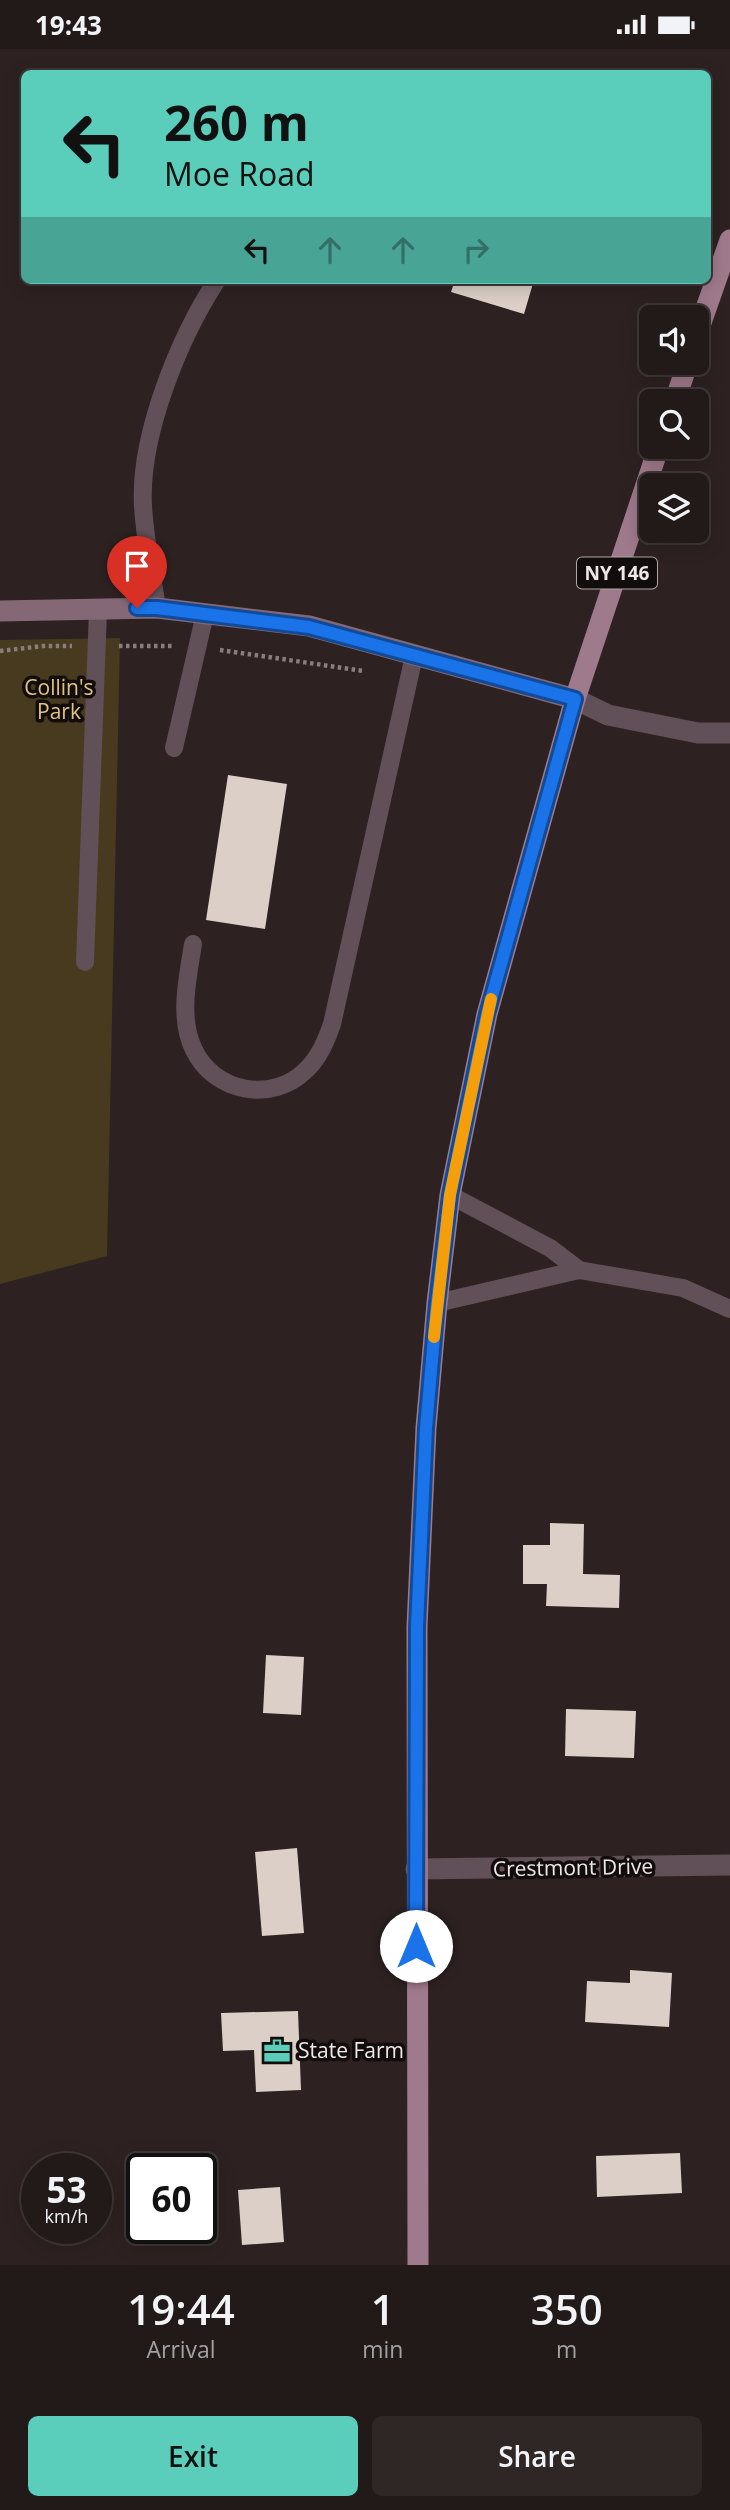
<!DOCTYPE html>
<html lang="en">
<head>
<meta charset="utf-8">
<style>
  :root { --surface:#221a19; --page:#2e2726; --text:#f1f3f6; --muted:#a2a1a2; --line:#3f3838; --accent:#5bcebb }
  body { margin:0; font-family:"Open Sans",sans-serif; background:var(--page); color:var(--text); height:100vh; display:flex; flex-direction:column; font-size:26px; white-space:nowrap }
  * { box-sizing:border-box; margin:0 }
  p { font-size:23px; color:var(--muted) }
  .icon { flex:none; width:38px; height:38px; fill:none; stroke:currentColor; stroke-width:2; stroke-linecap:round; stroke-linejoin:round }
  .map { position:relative; height:2216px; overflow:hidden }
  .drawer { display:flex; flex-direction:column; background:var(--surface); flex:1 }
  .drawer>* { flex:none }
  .hud { position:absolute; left:21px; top:21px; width:690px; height:214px; border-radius:10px; box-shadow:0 4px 18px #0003,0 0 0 2px var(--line); background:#5bcebb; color:#111; overflow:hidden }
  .tools { position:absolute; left:639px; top:256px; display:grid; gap:14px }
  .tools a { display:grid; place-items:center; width:70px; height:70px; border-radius:10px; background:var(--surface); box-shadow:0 4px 18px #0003,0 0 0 2px var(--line); font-size:35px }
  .speed { position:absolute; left:21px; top:2104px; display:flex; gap:14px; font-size:35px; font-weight:700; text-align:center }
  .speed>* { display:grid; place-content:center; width:91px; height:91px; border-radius:50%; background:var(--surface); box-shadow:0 4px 18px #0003,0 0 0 2px var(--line); line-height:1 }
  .speed small { font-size:18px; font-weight:400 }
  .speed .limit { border:4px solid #111; border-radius:10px; background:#fff; color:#111 }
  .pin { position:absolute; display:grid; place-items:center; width:60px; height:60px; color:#fff; margin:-72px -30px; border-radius:50% 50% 50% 0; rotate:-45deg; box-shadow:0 0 7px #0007 }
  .pin .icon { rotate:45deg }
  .me { position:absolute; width:77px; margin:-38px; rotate:0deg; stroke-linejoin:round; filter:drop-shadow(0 0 5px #0008) }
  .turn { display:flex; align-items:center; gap:24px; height:147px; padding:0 28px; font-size:32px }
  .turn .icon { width:91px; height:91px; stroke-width:2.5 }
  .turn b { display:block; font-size:49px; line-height:60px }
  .lanes { display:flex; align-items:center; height:66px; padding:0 28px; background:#0003; justify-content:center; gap:35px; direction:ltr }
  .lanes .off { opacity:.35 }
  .eta { display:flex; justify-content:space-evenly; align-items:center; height:119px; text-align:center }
  .eta b { font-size:42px; font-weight:600; line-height:49px }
  .primary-button { display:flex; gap:14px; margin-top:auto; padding:14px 28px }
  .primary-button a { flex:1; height:80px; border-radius:10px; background:var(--accent); color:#111; font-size:28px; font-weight:600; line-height:80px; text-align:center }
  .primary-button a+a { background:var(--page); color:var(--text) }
  .status { display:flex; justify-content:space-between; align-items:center; height:49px; padding:0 35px; background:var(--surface); direction:ltr }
  .status svg { height:19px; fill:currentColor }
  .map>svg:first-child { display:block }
  .green { fill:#473a1e }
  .building { fill:#dbcfc7 }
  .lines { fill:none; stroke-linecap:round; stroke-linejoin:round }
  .path { stroke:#887e7d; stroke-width:4.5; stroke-dasharray:3.5 3.5; stroke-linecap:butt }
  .lane { stroke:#625059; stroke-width:18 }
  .street { stroke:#625059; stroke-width:21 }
  .secondary { stroke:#846876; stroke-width:21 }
  .primary { stroke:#9f7a8c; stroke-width:21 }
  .route-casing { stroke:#114b97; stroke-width:18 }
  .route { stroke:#1a73e8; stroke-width:12 }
  .slow { stroke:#f59e0b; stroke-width:12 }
  .labels { text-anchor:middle; stroke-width:7; stroke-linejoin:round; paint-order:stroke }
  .shield { fill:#120d0d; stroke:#ada6a5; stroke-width:2 }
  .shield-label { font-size:19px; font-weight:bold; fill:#efe7e6 }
  .park-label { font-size:21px; fill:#e2c281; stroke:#120d0d }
  .street-label { font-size:21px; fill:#efe7e6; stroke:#120d0d }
  .poi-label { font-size:21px; fill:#efe7e6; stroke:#120d0d; text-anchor:start }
</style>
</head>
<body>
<div class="status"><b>19:43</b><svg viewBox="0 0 49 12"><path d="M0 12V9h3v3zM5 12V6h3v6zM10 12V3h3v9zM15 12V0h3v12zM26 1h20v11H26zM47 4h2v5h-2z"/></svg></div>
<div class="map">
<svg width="730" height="2216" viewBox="0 0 730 2216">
  <rect width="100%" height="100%" fill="#2d2221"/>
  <path class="green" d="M120 589 107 1207 0 1235V591Z"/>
  <path class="building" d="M455 231H534L524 265 451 243Z
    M228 726 287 735 265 880 206 871Z
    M550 1474 584 1475 583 1525 620 1526 619 1559 546 1557 547 1535H523V1496H550Z
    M266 1606 304 1608 301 1666 263 1664Z
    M566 1660 636 1662 634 1709 565 1707Z
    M297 1799 304 1884 262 1887 255 1803Z
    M630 1921 672 1924 669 1978 585 1973 587 1932 630 1934Z
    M298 1962 301 2041 256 2043 254 2001 223 2002 221 1964Z
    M680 2104 682 2144 597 2148 596 2107Z
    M280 2138 284 2193 242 2196 238 2141Z"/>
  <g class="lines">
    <path class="path" d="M119 597H173
      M220 601 364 622
      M0 602 43 597H72"/>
    <path class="lane" d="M157 559C152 525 145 491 143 457 139 387 179 289 217 231
      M174 699 205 565
      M193 895C188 928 178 969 194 1001 214 1043 272 1055 306 1021 319 1009 326 992 332 975L414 607
      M85 913 98 561
      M450 1146 550 1199 579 1221
      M437 1254 579 1221 683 1239 730 1260"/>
    <path class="street" d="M575 650 608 666 698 684H730
      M416 1820 730 1816"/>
    <path class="secondary" d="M0 562 157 559 309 577 575 650"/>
    <path class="primary" d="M696 288 730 191
      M675 352 688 313
      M418 2216 417 1578 426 1379 437 1254 450 1146 487 965 575 650 659 397"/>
  </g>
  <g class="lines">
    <defs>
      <path id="route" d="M137 559H157L309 578 575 650 487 965 450 1146 437 1254 426 1379 417 1578 416 1897"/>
    </defs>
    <use href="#route" class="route-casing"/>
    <use href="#route" class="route"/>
    <path class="slow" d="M434 1288 450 1146 491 950"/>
  </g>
  <defs>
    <symbol id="office-bare" viewBox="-9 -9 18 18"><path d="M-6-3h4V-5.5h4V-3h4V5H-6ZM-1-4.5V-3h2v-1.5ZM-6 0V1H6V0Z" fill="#5bcebb" stroke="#120d0d" stroke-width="2.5" paint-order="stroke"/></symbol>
  </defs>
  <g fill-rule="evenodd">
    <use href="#office-bare" x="258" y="1983" width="38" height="38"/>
  </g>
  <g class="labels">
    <rect class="shield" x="577" y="508.5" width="80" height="31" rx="5"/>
    <g class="shield-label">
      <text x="617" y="531">NY 146</text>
    </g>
    <g class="park-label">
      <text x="59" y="646">Collin's<tspan x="59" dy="24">Park</tspan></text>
    </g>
    <g class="street-label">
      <text transform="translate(573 1819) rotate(-1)" y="7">Crestmont Drive</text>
    </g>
    <g class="poi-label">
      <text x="298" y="2009">State Farm</text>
    </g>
  </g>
</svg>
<div class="tools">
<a><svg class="icon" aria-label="sound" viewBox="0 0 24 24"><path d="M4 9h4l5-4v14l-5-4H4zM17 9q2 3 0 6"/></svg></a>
<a><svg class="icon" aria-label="search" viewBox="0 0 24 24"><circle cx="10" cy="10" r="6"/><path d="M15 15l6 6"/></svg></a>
<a><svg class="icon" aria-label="layers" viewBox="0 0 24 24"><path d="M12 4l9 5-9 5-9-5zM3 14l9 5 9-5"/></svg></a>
</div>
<div class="speed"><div>53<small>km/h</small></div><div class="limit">60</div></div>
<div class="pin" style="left:137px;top:559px;background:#d93025"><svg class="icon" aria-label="arrive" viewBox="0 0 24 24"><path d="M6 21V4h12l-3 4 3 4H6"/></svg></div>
<svg class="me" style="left:416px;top:1897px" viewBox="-20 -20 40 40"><circle r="19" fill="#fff"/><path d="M0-13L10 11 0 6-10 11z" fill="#1a73e8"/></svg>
<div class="hud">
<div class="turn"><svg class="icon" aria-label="left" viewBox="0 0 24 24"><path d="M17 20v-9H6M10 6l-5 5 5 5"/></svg><div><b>260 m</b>Moe Road</div></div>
<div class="lanes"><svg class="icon" aria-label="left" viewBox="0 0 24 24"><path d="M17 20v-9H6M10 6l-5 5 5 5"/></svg><svg class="icon off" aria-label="ahead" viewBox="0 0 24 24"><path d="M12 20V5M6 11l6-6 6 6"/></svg><svg class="icon off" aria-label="ahead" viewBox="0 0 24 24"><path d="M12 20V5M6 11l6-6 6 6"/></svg><svg class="icon off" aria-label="right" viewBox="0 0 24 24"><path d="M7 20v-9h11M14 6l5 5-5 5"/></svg></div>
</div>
</div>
<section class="drawer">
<div class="eta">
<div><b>19:44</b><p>Arrival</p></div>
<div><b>1</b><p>min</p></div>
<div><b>350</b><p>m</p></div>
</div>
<div class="primary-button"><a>Exit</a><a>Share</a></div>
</section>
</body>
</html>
